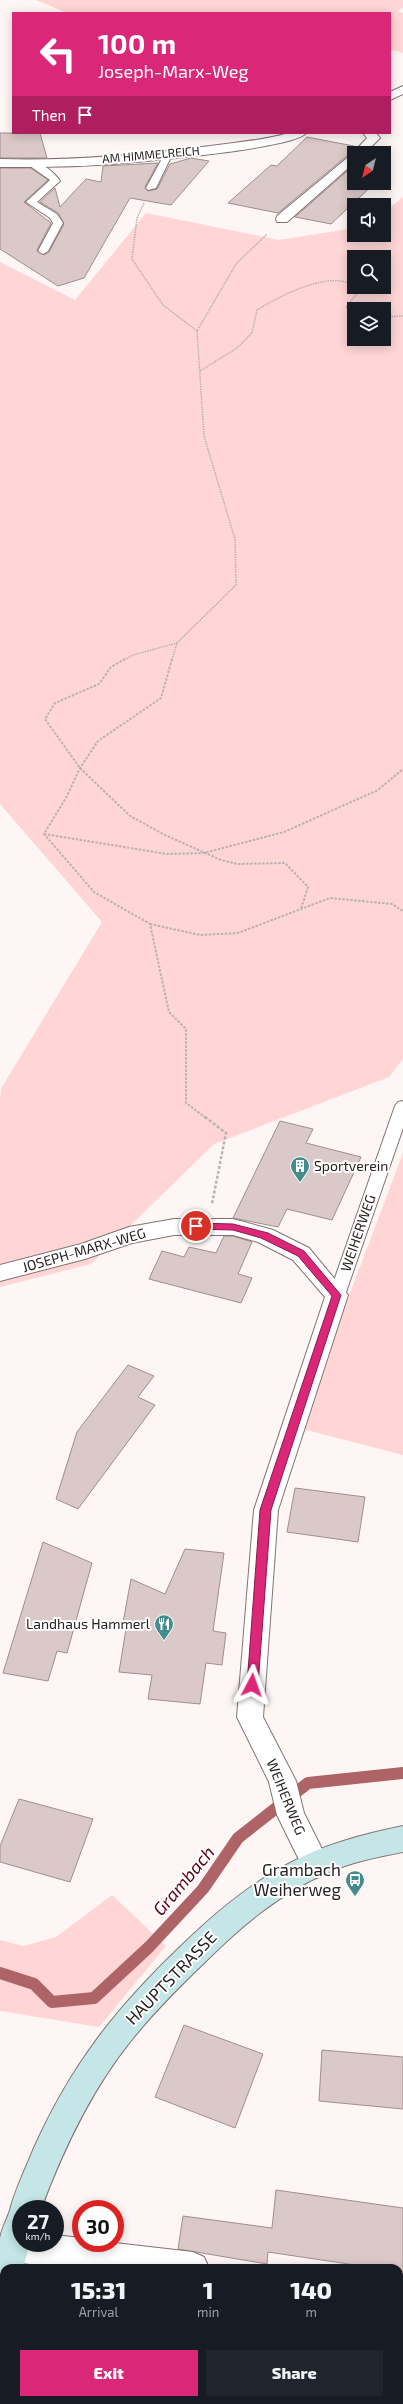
<!DOCTYPE html>
<html lang="en">
<head>
<meta charset="utf-8">
<style>
  :root { --surface:#171b24; --page:#20242c; --text:#f1f3f6; --muted:#9ea1a6; --accent:#db2777 }
  body { margin:0; font-family:"Exo 2",sans-serif; background:var(--page); color:var(--text); height:100vh; display:flex; flex-direction:column; font-size:15px; white-space:nowrap }
  * { box-sizing:border-box; margin:0 }
  p { font-size:13px; color:var(--muted) }
  .icon { flex:none; width:22px; height:22px; fill:none; stroke:currentColor; stroke-width:2; stroke-linecap:round; stroke-linejoin:round }
  .map { position:relative; flex:1; overflow:hidden }
  .sheet { position:absolute; left:0px; top:2264px; width:403px; height:140px; display:flex; flex-direction:column; background:var(--surface); border-radius:12px 12px 0 0; box-shadow:0 2px 10px #0003 }
  .sheet>* { flex:none }
  .banner { position:absolute; left:12px; top:12px; width:379px; height:122px; border-radius:0px; box-shadow:0 2px 10px #0003; background:#db2777; color:#fff; overflow:hidden }
  .needle { width:26px; rotate:215deg }
  .tools { position:absolute; left:347px; top:146px; display:grid; gap:8px }
  .tools a { display:grid; place-items:center; width:44px; height:44px; border-radius:0px; background:var(--surface); box-shadow:0 2px 10px #0003; font-size:20px }
  .speed { position:absolute; left:12px; top:2200px; display:flex; gap:8px; font-size:20px; font-weight:700; text-align:center }
  .speed>* { display:grid; place-content:center; width:52px; height:52px; border-radius:50%; background:var(--surface); box-shadow:0 2px 10px #0003; line-height:1 }
  .speed small { font-size:10px; font-weight:400 }
  .speed .limit { border:6px solid #d22; background:#fff; color:#111 }
  .pin { position:absolute; display:grid; place-items:center; width:34px; height:34px; color:#fff; margin:-17px; border:2px solid #fff; border-radius:50%; box-shadow:0 1px 4px #0007 }
  .me { position:absolute; width:44px; margin:-22px; rotate:4deg; stroke-linejoin:round; filter:drop-shadow(0 0 3px #0008) }
  .turn { display:flex; align-items:center; gap:14px; height:84px; padding:0 20px; font-size:18px }
  .turn .icon { width:52px; height:52px; stroke-width:2.5 }
  .turn b { display:block; font-size:28px; line-height:34px }
  .then { display:flex; align-items:center; height:38px; padding:0 20px; background:#0003; gap:8px; font-size:15px }
  .eta { display:flex; justify-content:space-evenly; align-items:center; height:68px; text-align:center }
  .eta b { font-size:24px; font-weight:800; line-height:28px }
  .primary-button { display:flex; gap:8px; margin-top:auto; padding:8px 20px }
  .primary-button a { flex:1; height:46px; border-radius:0px; background:var(--accent); color:#fff; font-size:16px; font-weight:800; line-height:46px; text-align:center }
  .primary-button a+a { background:var(--page); color:var(--text) }
  .map>svg:first-child { display:block }
  .green { fill:#ffd5d5; fill-rule:evenodd }
  .lines { fill:none; stroke-linecap:round; stroke-linejoin:round }
  .stream { stroke:#ae6467; stroke-width:12 }
  .building { fill:#dbc8c8; stroke:#a08e8e }
  .lane-casing { stroke:#837272; stroke-width:2 }
  .street-casing { stroke:#837272; stroke-width:2 }
  .secondary-casing { stroke:#837272; stroke-width:2 }
  .path-far2 { stroke:#b9b2b1; stroke-width:1.5; stroke-dasharray:1.5 1; stroke-linecap:butt }
  .path-far1 { stroke:#b9b2b1; stroke-width:2; stroke-dasharray:2.5 1.5; stroke-linecap:butt }
  .path { stroke:#b9b2b1; stroke-width:2.5; stroke-dasharray:3 2; stroke-linecap:butt }
  .lane { fill:#fff; fill-rule:evenodd }
  .street { fill:#fff; fill-rule:evenodd }
  .secondary { fill:#c4e6e6; fill-rule:evenodd }
  .route { fill:#db2777; stroke:#8e194d }
  .labels { text-anchor:middle; stroke-width:4; stroke-linejoin:round; paint-order:stroke }
  .far-street-label { font-size:12px; fill:#282121; stroke:#fff }
  .poi-label { font-size:14px; fill:#282121; stroke:#fff; text-anchor:start }
  .street-label { font-size:14px; fill:#282121; stroke:#fff }
  .near-poi-label { font-size:17px; fill:#282121; stroke:#fff; text-anchor:end }
  .near-street-label { font-size:17px; fill:#282121; stroke:#fff }
  .near-water-label { font-size:18px; font-style:italic; fill:#5f0016; stroke:#fff }
</style>
</head>
<body>
<div class="map">
<svg width="403" height="2404" viewBox="0 0 403 2404">
  <rect width="100%" height="100%" fill="#fef6f5"/>
  <path class="green" d="M36 0H403V8L397 11 403 13V53L390 49V13H67Z
    M403 197V1059L389 1077 214 1144 91 1264 0 1287V1098L2 1087 102 922 0 804V262L75 300 146 213 279 240 354 228V235H384V213ZM354 257H384V287H354ZM354 309H384V339H354Z
    M403 1153V1455L299 1428Z
    M112 1895 166 1946 99 2027 0 2011V1940L23 1946 56 1937Z"/>
  <g class="lines">
    <path class="stream" d="M0 1973 34 1984 52 2002 94 1998 149 1947 203 1889 238 1838 308 1783 403 1773"/>
  </g>
  <path class="building" d="M0 133H40L47 158H0Z
    M307 137 354 146V150L278 213 228 203 271 165 277 166Z
    M191 158 209 161 171 205 130 198 84 278 58 286 0 249V168H31L48 180 24 202 51 223 37 250 44 255 49 252 64 224 58 213 40 202 55 188 60 207 86 179 101 182 103 166 158 163 145 187 148 191 157 189 170 164Z
    M354 165V183H375L331 224 295 217Z
    M280 1121 313 1129 306 1143 361 1157 332 1220 287 1209 278 1227 233 1218Z
    M224 1236H233L252 1242 238 1274 252 1278 241 1303 149 1279 162 1251 184 1257 189 1247 216 1253Z
    M128 1365 154 1376 138 1397 155 1405 78 1509 56 1499 77 1432Z
    M295 1488 365 1497 358 1542 287 1532Z
    M43 1542 92 1563 67 1653 57 1651 48 1681 3 1673Z
    M185 1549 224 1553 213 1631 226 1633 222 1665 206 1663 200 1704 148 1699 152 1675 119 1672 126 1629 122 1628 131 1579 165 1594Z
    M19 1799 93 1819 70 1882 0 1862V1846Z
    M184 2025 263 2054 235 2128 155 2097Z
    M322 2050 403 2057V2109L319 2101Z
    M276 2190 403 2208V2272L399 2271V2268H375L268 2252 267 2264 178 2249 183 2216 272 2228Z"/>
  <g class="lines">
    <defs>
      <path id="lane" d="M168 152 172 155 156 188 148 190 146 188 164 155Z
        M30 162C40 160 55 173 60 181L37 202 57 214 63 223 48 251 43 254 38 251 53 223 50 218 26 202 50 180 30 166Z
        M403 1101V1128L345 1295 343 1299 337 1301 331 1299 329 1295 395 1106 398 1102Z"/>
      <path id="street" d="M403 86V94L390 100V92Z
        M288 133H306C294 150 109 165 79 166 53 167 26 167 0 167V159C70 161 140 155 210 146 236 142 262 141 288 133Z
        M363 133H376L380 138 365 153H354V163L287 222H277L276 219 277 216 352 154 367 138Z
        M174 1219H233L273 1230 309 1248 348 1295 278 1510 263 1717 296 1781 304 1813 330 1865 326 1874 316 1878 306 1874 277 1815 269 1782 237 1717 254 1510 325 1297 293 1260 258 1242 233 1235H174L132 1243 85 1259 0 1281V1265L81 1244 129 1227Z
        M13 2230 21 2231V2243H55V2235L81 2238V2243H115L193 2252 204 2257 209 2268H63L13 2262 2 2257 0 2239 2 2235Z
        M399 2275 403 2276V2308L399 2307Z"/>
      <path id="secondary" d="M403 1826V1852C378 1857 351 1862 327 1873 280 1893 240 1927 204 1963 178 1988 152 2014 130 2042 90 2092 63 2150 41 2209H21V2243H30L23 2268H4V2309L0 2311C0 2288 0 2263 0 2239 1 2229 7 2220 10 2210 15 2190 25 2170 33 2150 71 2065 115 2009 182 1945 214 1914 249 1884 290 1863 325 1844 364 1834 403 1826Z"/>
    </defs>
    <use href="#lane" class="lane-casing"/>
    <use href="#street" class="street-casing"/>
    <use href="#secondary" class="secondary-casing"/>
    <path class="path-far2" d="M144 203 137 218 132 259 163 305 197 331
      M384 317 403 316
      M200 371 237 348 252 333 257 310C278 297 320 275 346 282 351 283 355 288 359 291L346 307 354 312
      M124 660 133 655 177 643
      M172 660 177 643 236 585 235 539 204 436 197 331 236 264 267 234"/>
    <path class="path-far1" d="M125 659 111 667 99 684 55 703 45 719 80 768 130 816 165 835 221 860 237 864 285 863 308 887 301 909
      M172 659 161 698 98 741 80 768 67 796 44 834 94 892 150 924 169 1012 186 1029V1103L206 1118
      M44 834 167 854 204 853 284 832 378 790 403 769
      M150 924 200 935 238 933 330 898 392 904 403 911"/>
    <path class="path" d="M205 1117 226 1133 212 1204"/>
    <use href="#lane" class="lane"/>
    <use href="#street" class="street"/>
    <use href="#secondary" class="secondary"/>
  </g>
  <path class="route" d="M196 1223 233 1224 268 1233 304 1251 341 1295 271 1510 258 1685 252 1690 247 1685 260 1510 332 1296 298 1256 261 1238 233 1230 193 1229V1224Z"/>
  <defs>
    <symbol id="building-pin" viewBox="-11 -11 22 30"><path d="M0 17L-7.5 6A9.5 9.5 0 1 1 7.5 6Z" fill="#458d8c" stroke="#fff"/><path d="M-4-6H4V6H1V3H-1V6H-4ZM-2.5-4.3h1.7v1.8h-1.7ZM.8-4.3h1.7v1.8H.8ZM-2.5-1h1.7V.8h-1.7ZM.8-1h1.7V.8H.8Z" fill="#fff"/></symbol>
    <symbol id="restaurant-pin" viewBox="-11 -11 22 30"><path d="M0 17L-7.5 6A9.5 9.5 0 1 1 7.5 6Z" fill="#458d8c" stroke="#fff"/><path d="M-5-6h1v4h1v-4h1v4h1v-4h1v5L-1.5 .5V6h-2V.5L-5-1ZM5-6V6H3V1.5H1.5Q1.5-4 5-6Z" fill="#fff"/></symbol>
    <symbol id="bus-pin" viewBox="-11 -11 22 30"><path d="M0 17L-7.5 6A9.5 9.5 0 1 1 7.5 6Z" fill="#458d8c" stroke="#fff"/><path d="M-5-6H5V4H4V6H2V4H-2V6H-4V4H-5ZM-3.5-4V0h7V-4ZM-3.5 1.2v1.5H-2V1.2ZM2 1.2v1.5H3.5V1.2Z" fill="#fff"/></symbol>
  </defs>
  <g fill-rule="evenodd">
    <use href="#building-pin" x="289" y="1155" width="22" height="30"/>
    <use href="#restaurant-pin" x="153" y="1613" width="22" height="30"/>
    <use href="#bus-pin" x="344" y="1869" width="22" height="30"/>
  </g>
  <g class="labels">
    <g class="far-street-label">
      <text transform="translate(151 155) rotate(-5)" y="4">AM HIMMELREICH</text>
    </g>
    <g class="poi-label">
      <text x="314" y="1171">Sportverein</text>
      <text x="150" y="1629" text-anchor="end">Landhaus Hammerl</text>
    </g>
    <g class="street-label">
      <text transform="translate(358 1233) rotate(-71)" y="5">WEIHERWEG</text>
      <text transform="translate(84 1250) rotate(-16)" y="5">JOSEPH-MARX-WEG</text>
      <text transform="translate(286 1797) rotate(68)" y="5">WEIHERWEG</text>
    </g>
    <g class="near-poi-label">
      <text x="341" y="1876">Grambach<tspan x="341" dy="20">Weiherweg</tspan></text>
    </g>
    <g class="near-street-label">
      <text transform="translate(171 1978) rotate(-46)" y="6">HAUPTSTRASSE</text>
    </g>
    <g class="near-water-label">
      <text transform="translate(184 1881) rotate(-50)" y="6">Grambach</text>
    </g>
  </g>
</svg>
<div class="tools">
<a><svg class="needle" viewBox="-14 -14 28 28"><path d="M0-13l5 13h-10z" fill="#e53935"/><path d="M0 13l5-13h-10z" fill="#9ea1a6"/></svg></a>
<a><svg class="icon" aria-label="sound" viewBox="0 0 24 24"><path d="M4 9h4l5-4v14l-5-4H4zM17 9q2 3 0 6"/></svg></a>
<a><svg class="icon" aria-label="search" viewBox="0 0 24 24"><circle cx="10" cy="10" r="6"/><path d="M15 15l6 6"/></svg></a>
<a><svg class="icon" aria-label="layers" viewBox="0 0 24 24"><path d="M12 4l9 5-9 5-9-5zM3 14l9 5 9-5"/></svg></a>
</div>
<div class="speed"><div>27<small>km/h</small></div><div class="limit">30</div></div>
<div class="pin" style="left:196px;top:1226px;background:#d93025"><svg class="icon" aria-label="arrive" viewBox="0 0 24 24"><path d="M6 21V4h12l-3 4 3 4H6"/></svg></div>
<svg class="me" style="left:252px;top:1685px" viewBox="-20 -20 40 40"><path d="M0-17L14 15 0 8-14 15z" fill="#db2777" stroke="#fff" stroke-width="4"/></svg>
<div class="banner">
<div class="turn"><svg class="icon" aria-label="left" viewBox="0 0 24 24"><path d="M17 20v-9H6M10 6l-5 5 5 5"/></svg><div><b>100 m</b>Joseph-Marx-Weg</div></div>
<div class="then">Then<svg class="icon" aria-label="arrive" viewBox="0 0 24 24"><path d="M6 21V4h12l-3 4 3 4H6"/></svg></div>
</div>
<section class="sheet">
<div class="eta">
<div><b>15:31</b><p>Arrival</p></div>
<div><b>1</b><p>min</p></div>
<div><b>140</b><p>m</p></div>
</div>
<div class="primary-button"><a>Exit</a><a>Share</a></div>
</section>
</div>
</body>
</html>
